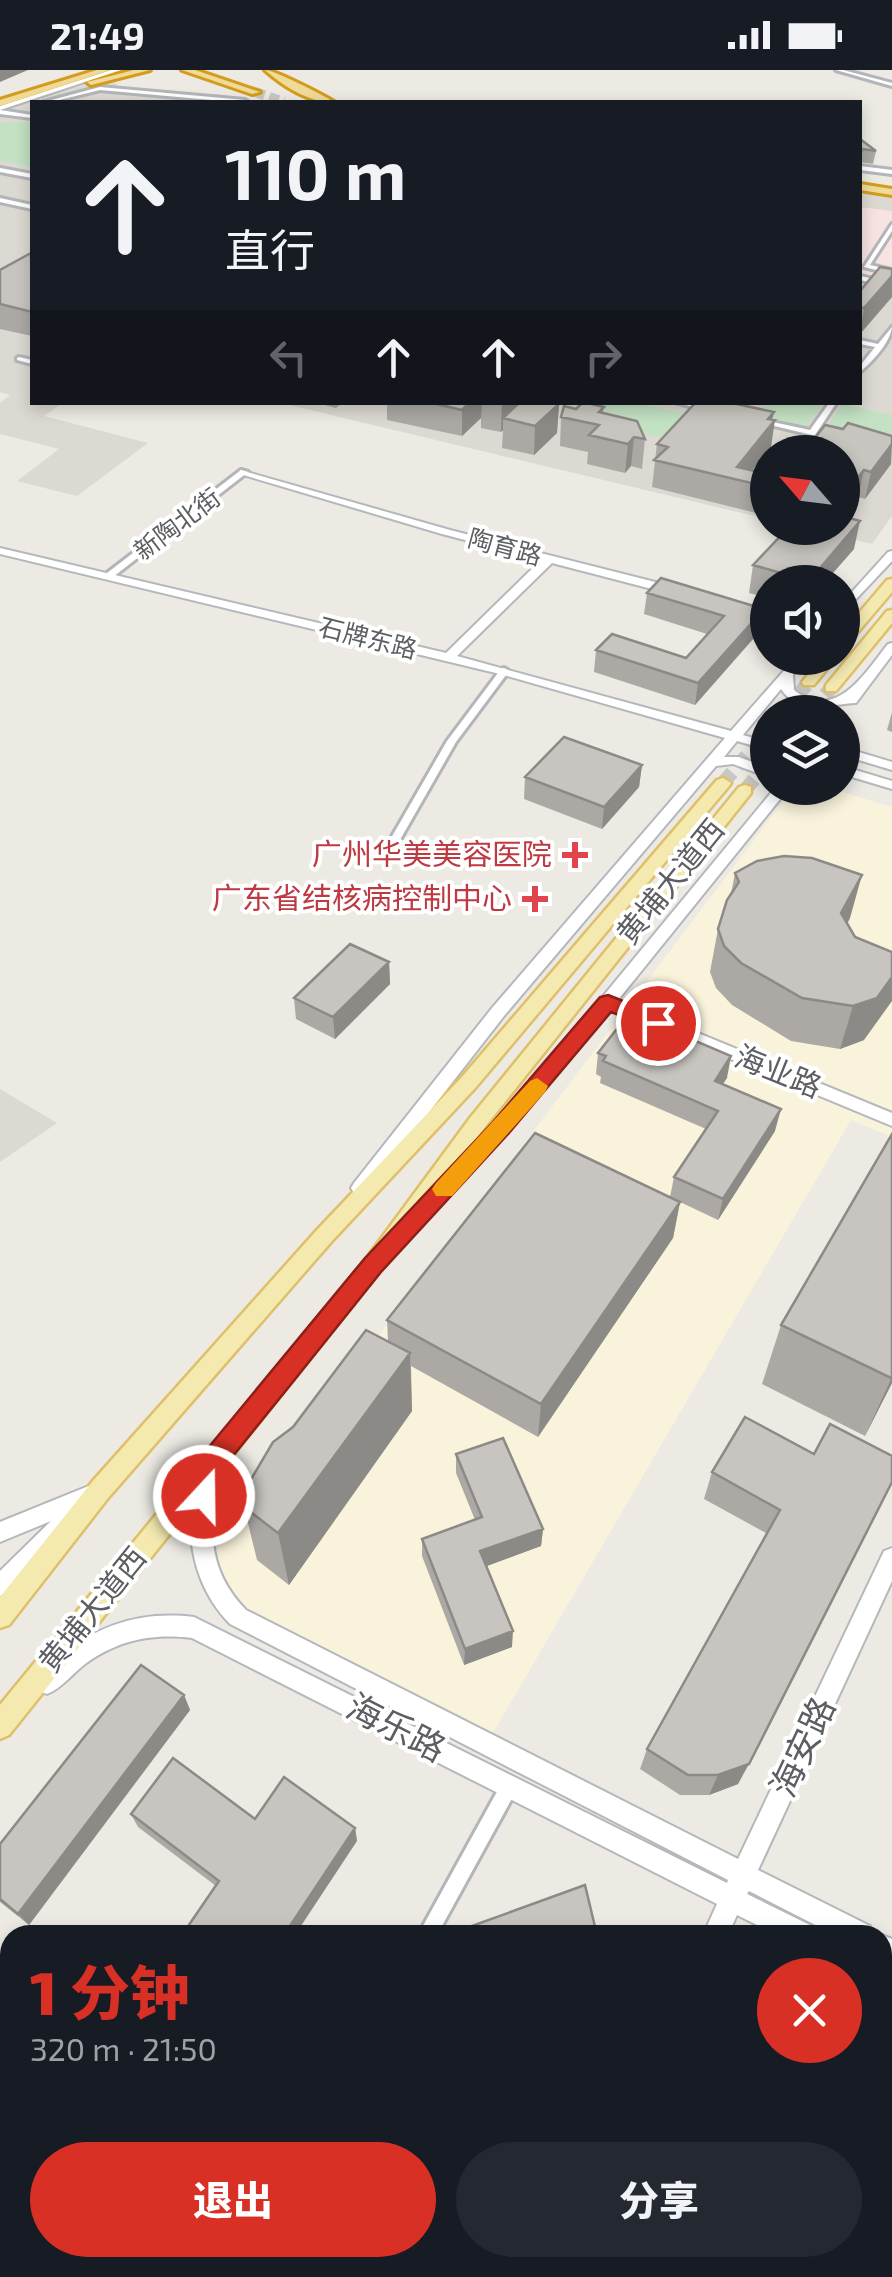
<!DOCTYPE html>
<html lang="zh">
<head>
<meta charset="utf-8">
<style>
  :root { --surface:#171b24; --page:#242831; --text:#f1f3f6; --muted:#9ea1a6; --accent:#d93025 }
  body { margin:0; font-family:"Exo 2","Noto Sans SC",sans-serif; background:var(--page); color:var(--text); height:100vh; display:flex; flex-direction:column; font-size:38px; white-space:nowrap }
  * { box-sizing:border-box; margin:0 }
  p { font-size:32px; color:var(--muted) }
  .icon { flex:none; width:55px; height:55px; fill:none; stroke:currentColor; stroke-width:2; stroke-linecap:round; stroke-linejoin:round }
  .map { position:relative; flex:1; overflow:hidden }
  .panel { position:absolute; left:0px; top:1855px; width:892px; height:352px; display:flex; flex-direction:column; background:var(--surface); border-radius:30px 30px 0 0; box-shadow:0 5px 15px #0003 }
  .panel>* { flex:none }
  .top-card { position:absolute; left:30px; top:30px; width:832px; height:305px; border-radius:0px; box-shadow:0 5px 15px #0003; background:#171b24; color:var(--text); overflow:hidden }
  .needle { width:65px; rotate:298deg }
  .tools { position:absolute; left:750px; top:365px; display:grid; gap:20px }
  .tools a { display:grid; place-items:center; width:110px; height:110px; border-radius:50%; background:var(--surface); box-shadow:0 5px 15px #0003; font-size:50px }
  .pin { position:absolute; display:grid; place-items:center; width:85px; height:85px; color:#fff; margin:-42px; border:5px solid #fff; border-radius:50%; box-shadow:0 2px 10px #0007 }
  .me { position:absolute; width:110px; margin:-55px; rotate:21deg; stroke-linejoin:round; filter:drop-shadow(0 0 8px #0008) }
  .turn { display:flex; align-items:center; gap:35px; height:210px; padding:0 30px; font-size:45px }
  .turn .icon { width:130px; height:130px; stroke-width:2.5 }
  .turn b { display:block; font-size:70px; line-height:85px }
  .lanes { display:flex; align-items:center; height:95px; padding:0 30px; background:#0003; justify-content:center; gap:50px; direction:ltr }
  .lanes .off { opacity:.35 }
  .round { display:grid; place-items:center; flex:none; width:105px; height:105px; border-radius:52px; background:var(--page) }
  .head { display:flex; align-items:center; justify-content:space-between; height:170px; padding:0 30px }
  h1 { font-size:60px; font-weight:800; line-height:75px; color:var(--accent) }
  .cta { display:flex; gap:20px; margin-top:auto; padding:20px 30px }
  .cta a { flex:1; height:115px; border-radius:60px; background:var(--accent); color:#fff; font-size:40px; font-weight:800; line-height:115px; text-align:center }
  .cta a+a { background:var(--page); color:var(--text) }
  .status { display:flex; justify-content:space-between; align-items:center; height:70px; padding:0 50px; background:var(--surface); direction:ltr }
  .status svg { height:28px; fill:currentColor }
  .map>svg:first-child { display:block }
  .commercial { fill:#f9f3dc }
  .education { fill:#dcd9d2 }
  .medical { fill:#f7e3e1 }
  .green { fill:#c3e1c3 }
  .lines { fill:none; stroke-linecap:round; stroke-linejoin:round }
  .primary-tunnel { stroke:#c8c7c3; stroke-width:14; stroke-dasharray:14 8; stroke-linecap:butt }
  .highway-tunnel { stroke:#c8c7c3; stroke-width:10; stroke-dasharray:10 5; stroke-linecap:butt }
  .street-casing { stroke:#b4b5b9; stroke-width:6 }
  .secondary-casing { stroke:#b5b7bc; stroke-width:4 }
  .primary-casing { stroke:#dfc06a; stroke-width:5 }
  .highway-casing { stroke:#d39c1d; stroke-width:6 }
  .street { fill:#fff; fill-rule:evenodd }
  .secondary { fill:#fff; fill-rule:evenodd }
  .primary { fill:#f4eab0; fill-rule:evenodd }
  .highway { fill:#efda98; fill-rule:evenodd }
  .wall { fill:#aca9a5 }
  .shaded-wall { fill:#8c8a86 }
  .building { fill:#c8c5c0; stroke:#8c8a86; stroke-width:2.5 }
  .route { fill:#d93025; stroke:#8d1f18; stroke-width:2.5 }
  .slow { fill:#f59e0b }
  .health-dot { fill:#e0444e; stroke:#fff; stroke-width:4 }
  .labels { text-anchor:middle; stroke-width:8; stroke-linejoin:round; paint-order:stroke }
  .far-street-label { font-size:25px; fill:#5c5e62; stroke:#fff }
  .health-label { font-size:30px; fill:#be3a42; stroke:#fff; text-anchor:end }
  .street-label { font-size:30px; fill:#5c5e62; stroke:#fff }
  .near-street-label { font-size:35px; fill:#5c5e62; stroke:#fff }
</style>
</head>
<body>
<div class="status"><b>21:49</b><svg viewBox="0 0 49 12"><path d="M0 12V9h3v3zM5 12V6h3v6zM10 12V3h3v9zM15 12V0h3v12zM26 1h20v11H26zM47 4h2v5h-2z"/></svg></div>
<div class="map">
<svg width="892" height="2207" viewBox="0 0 892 2207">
  <rect width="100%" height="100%" fill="#eceae3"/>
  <path class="commercial" d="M804 718H828L892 737V1067L851 1050 491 1666 250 1544 224 1520 211 1487 791 721Z"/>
  <path class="education" d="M112 12 118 14 115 17 248 32H32V332L62 333 44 346 148 373 77 426 17 411 59 379 0 364V333L10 325 0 322V41L91 13Z
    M860 121 892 127V446L872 474 804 458H842V382H768L767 449 281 333 860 332Z
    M0 1019 57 1053 0 1092Z
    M883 1969 892 1976V2207H601L605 2198H882Z"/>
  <path class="medical" d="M860 137 892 141V210L860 204Z"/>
  <path class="green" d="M32 52V97L0 91V53Z
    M573 332 635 333 693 345 670 368C634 364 598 358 569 336Z
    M766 333H824L804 359 753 347Z
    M843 334 892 345V359L886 369 827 356Z"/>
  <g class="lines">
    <path class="primary-tunnel" d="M783 642 809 612
      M811 642 831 618
      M723 713 768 661
      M745 720 768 693"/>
    <path class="highway-tunnel" d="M255 22 284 32"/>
    <defs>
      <path id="street" d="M836 0H843L892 13V16Z
        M100 17 245 30 248 32H234L100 20 51 32H44Z
        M0 40 32 45V48L0 44Z
        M860 96 892 100V104L860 100Z
        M0 98 32 104V108L0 102Z
        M0 128 32 135V139L0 132Z
        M892 154V161L870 195 892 200V204L864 197Z
        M860 206 892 213V217L860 210Z
        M892 257C890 273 872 292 860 302V296L875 277 860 274V270L878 274Z
        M19 287 32 290V294L17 290V288Z
        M675 332H689L714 340 710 342Z
        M830 332H837L815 365H812L754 351 758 349 810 360Z
        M241 400 248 402 113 507H107V503Z
        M504 598 509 601 456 672 393 782 392 784H384L383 782 447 671 501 599Z
        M510 1707 516 1709 518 1715 516 1721 437 1865H418L504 1709Z
        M232 2198H253L249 2207H228Z"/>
      <path id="secondary" d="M111 0H121L0 40V36Z
        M240 400 450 460 679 518V524L675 525 552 493 457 586 731 661 795 588H807L793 605 794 620C836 653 865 603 888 574L892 573V585L856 633C830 634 799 647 781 619L743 665 768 672V680L737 671 724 687H739L768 698V707L733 694 716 696 504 946 366 1123H354L351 1118 354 1113 492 938 725 668 500 604 0 484V478L446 583 541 490 442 464 240 404Z
        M892 481V491L842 544V533L888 482Z
        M842 677 892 692V700L842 685Z
        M842 696 892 711V719L842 704Z
        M775 718H789L618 930 892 1043V1056L610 939 555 1007 417 1160H405L402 1155 405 1150 543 999Z
        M211 1387 218 1390 221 1396C210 1452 203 1496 246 1540L738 1789 884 1481 892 1478V1511L758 1800 870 1856 873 1865H835L749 1821 747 1824 812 1856 815 1865H777L737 1845 728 1865H703L717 1834 192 1568C152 1563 118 1570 85 1594 72 1604 62 1618 47 1624L39 1621 36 1613C41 1601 52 1593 62 1585 101 1553 144 1541 194 1547L727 1813 728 1810 230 1554C188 1511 180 1445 204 1390Z
        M96 1413 103 1415 106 1422 103 1429 71 1442 76 1450 73 1457 8 1523 0 1526V1501L51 1451 0 1472V1452Z
        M881 1865H882L892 1869V1896L882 1891Z
        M882 1899 892 1903V1930L882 1926Z
        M543 2198H572L568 2207H539Z"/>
      <path id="primary" d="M892 509V522L847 575 842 576V563L887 510Z
        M892 540V553L836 621H826V615L887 541Z
        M822 588H836L814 615H804L802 612Z
        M723 708 731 713 729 716 476 1017 331 1172 108 1428 9 1555 0 1558V1527L92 1412 317 1160 462 1007 717 710Z
        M745 715 751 717V723L484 1058 380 1201 9 1665 0 1669V1635L366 1189 470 1048 739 717Z"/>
      <path id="highway" d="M97 0H110L0 36V30Z
        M134 0H150L91 15 87 12Z
        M182 0H195L260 22 252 24Z
        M265 0C274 0 323 25 334 32 309 33 283 16 265 0Z
        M860 114 892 119V125L860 120Z"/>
    </defs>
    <use href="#street" class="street-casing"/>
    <use href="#secondary" class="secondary-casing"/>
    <use href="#primary" class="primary-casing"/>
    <use href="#highway" class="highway-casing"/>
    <use href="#street" class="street"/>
    <use href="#secondary" class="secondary"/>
    <use href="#primary" class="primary"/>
    <use href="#highway" class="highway"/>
  </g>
  <path class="wall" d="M860 69 876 81 873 94 860 92Z
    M32 183V266L0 259V200Z
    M860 221 892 227 860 264Z
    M313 332H343L336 338Z
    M387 332H516V336L559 334 557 363 534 385 502 378 503 360 501 362 481 358V348L462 366 387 350Z
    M604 337 603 343 645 369 642 399 631 396 625 403 587 394 588 382 560 376 561 347 576 339Z
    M772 350 771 377 752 401 768 404V446L652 417 657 374Z
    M842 382 891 394 865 429 858 427 845 444 844 447 854 479 825 512H768V528L749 523 753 495 842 458Z
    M647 523 764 539 760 561 695 635 594 602 596 580 686 588 707 564 644 544Z
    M892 642V662L887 660Z
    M642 695 639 717 602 759 524 729 525 707Z
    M735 803 850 848 847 854 864 970 840 979 791 971 732 935 716 918 710 902 718 859 731 824Z
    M389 892 390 914 335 969 296 949 294 928Z
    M598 983 727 1008 723 1014 775 1061 718 1150 680 1132 673 1168 538 1367 411 1296 412 1341 289 1515 257 1490 244 1437 293 1357 388 1271 387 1250 670 1127 674 1107 706 1059 600 1013 601 1007 596 1004Z
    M892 1064V1313L865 1366 762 1314 781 1255Z
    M456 1384 543 1459 541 1476 486 1496 512 1577 464 1595 422 1486V1469L475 1450 456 1403Z
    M814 1384 738 1714 709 1725H680L640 1699 647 1679 766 1463 704 1429 712 1402Z
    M184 1625 190 1640 29 1855 0 1832V1774Z
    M131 1744 255 1749 355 1758 357 1771 216 1816 138 1757Z"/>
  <path class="shaded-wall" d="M0 0H28L0 12Z
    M892 206V227L860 264 864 238Z
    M470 332H482L481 348 462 366V340Z
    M502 332H516V346L503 348V360L501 362Z
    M559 334 557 363 534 385 535 356Z
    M774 342 771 355 775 350 771 377 743 411 737 397Z
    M634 367 631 396 625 403 628 374Z
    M892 374 891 394 865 429 871 402Z
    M864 400 858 427 845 444 842 452V433L845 423Z
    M860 451 854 479 825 512H808Z
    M764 539 760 561 695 635 698 613Z
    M642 695 639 717 602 759 604 737Z
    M862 805 850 848 830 886 841 843Z
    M389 892 390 914 335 969 333 947Z
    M892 907V931L864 970 840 979 853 936Z
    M731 986 727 1008 710 1032 715 1011Z
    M781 1039 775 1061 718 1150 723 1129Z
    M680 1132 673 1168 538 1367 541 1334Z
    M410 1283 412 1341 289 1515 278 1463Z
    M892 1307V1313L865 1366Z
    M543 1459 541 1476 479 1499 480 1481Z
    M513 1561 512 1577 464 1595 465 1579Z
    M184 1625 190 1640 29 1855 18 1844Z
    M749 1694 738 1714 709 1725 718 1705Z
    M355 1758 357 1771 295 1865H284Z
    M0 2030 10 2039V2045L0 2036Z"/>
  <path class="building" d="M860 69 876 81 863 79 860 83Z
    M31 183 32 242 0 234V200Z
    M880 197 892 199V206L864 238 860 237V221Z
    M428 332H470L462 340Z
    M520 332H550L559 334 535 356 503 348Z
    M583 332 604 337 599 342 637 351 645 369 634 367 628 374 589 365 599 355 561 347 564 336 576 339Z
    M696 332H727L774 342 768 349 775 350 737 397 768 404V417L654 390 668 377 657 374Z
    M848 353 892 366V374L871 402 864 400 845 423 849 424 842 433V382H804L825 355 843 359Z
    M842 446 860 451 809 511 753 495 788 458H842Z
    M661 508 764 539 698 613 596 580 612 564 686 588 724 546 647 523Z
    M564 667 642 695 604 737 525 707Z
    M784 786 812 788 862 805 841 843 855 867 892 882V907L877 928 853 936 802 928 741 893 724 876 718 859 727 830 739 812 735 803 757 791Z
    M350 874 389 892 333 947 294 928Z
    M637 946 731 986 715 1011 781 1039 723 1129 674 1107 718 1041 603 991 606 986 598 983 616 960 624 963Z
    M535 1063 680 1132 541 1334 387 1250Z
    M892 1064V1307L891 1308 781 1255Z
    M366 1260 410 1283 278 1463 244 1437 250 1411 273 1372 293 1357Z
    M745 1347 814 1384 830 1354 892 1386V1412L749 1694 718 1705H688L647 1679 780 1440 712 1402Z
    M503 1368 543 1459 480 1481 513 1561 465 1579 422 1469 482 1447 456 1384Z
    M141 1595 184 1625 18 1844 0 1829V1774Z
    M173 1688 255 1749 284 1707 355 1758 284 1865H182L219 1811 131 1744Z
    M585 1815 597 1865H461V1860Z
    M0 2036 10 2045V2147L0 2138Z
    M315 2198H485L486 2207H315Z"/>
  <path class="route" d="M608 925 666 948 669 953 658 960 611 942 509 1063 381 1202 292 1313 224 1397 214 1435 204 1438 195 1435 191 1426 203 1384 365 1188 493 1052 600 927Z"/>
  <path class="slow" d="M537 1008 548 1016 545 1022 452 1126H436L432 1119 436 1113 530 1011Z"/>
  <g class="health-dot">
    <path d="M570 770h10v10h10v10h-10v10h-10v-10h-10v-10h10z"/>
    <path d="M530 814h10v10h10v10h-10v10h-10v-10h-10v-10h10z"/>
  </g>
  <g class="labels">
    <g class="far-street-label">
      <text transform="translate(177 454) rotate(-37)" y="9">新陶北街</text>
      <text transform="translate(505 477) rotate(15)" y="9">陶育路</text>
      <text transform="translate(368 568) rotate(14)" y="9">石牌东路</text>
    </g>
    <g class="health-label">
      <text x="552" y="795">广州华美美容医院</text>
      <text x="512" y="839">广东省结核病控制中心</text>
    </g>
    <g class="street-label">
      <text transform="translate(671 812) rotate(-51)" y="10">黄埔大道西</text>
      <text transform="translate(778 1002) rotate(22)" y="10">海业路</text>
      <text transform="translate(93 1540) rotate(-51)" y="10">黄埔大道西</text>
    </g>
    <g class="near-street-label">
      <text transform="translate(396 1658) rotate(27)" y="12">海乐路</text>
      <text transform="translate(803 1677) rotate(-65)" y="12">海安路</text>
    </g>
  </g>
</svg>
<div class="tools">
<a><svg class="needle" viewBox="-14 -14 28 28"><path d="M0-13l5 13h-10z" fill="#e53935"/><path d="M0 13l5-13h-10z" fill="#9ea1a6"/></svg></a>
<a><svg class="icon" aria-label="sound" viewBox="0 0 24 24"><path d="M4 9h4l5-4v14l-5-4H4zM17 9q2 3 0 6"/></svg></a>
<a><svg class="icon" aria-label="layers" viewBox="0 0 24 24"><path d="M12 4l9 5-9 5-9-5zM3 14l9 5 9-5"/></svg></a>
</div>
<div class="pin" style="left:658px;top:953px;background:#d93025"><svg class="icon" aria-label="arrive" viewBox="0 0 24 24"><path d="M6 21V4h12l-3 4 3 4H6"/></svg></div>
<svg class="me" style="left:204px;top:1426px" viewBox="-20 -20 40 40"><circle r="17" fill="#d93025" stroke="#fff" stroke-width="3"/><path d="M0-11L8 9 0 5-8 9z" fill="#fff"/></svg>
<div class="top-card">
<div class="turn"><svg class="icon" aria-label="ahead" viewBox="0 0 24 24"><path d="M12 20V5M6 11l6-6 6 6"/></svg><div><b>110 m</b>直行</div></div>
<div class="lanes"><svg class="icon off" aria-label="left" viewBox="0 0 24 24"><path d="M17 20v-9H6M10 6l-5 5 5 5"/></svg><svg class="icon" aria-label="ahead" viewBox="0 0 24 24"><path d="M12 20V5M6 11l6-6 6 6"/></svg><svg class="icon" aria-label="ahead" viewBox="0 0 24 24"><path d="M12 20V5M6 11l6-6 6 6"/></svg><svg class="icon off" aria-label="right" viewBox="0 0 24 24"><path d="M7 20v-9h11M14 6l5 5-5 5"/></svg></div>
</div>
<section class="panel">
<div class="head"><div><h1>1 分钟</h1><p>320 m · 21:50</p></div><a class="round" style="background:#d93025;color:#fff"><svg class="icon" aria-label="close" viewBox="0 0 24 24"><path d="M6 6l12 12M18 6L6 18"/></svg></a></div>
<div class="cta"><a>退出</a><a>分享</a></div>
</section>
</div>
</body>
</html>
